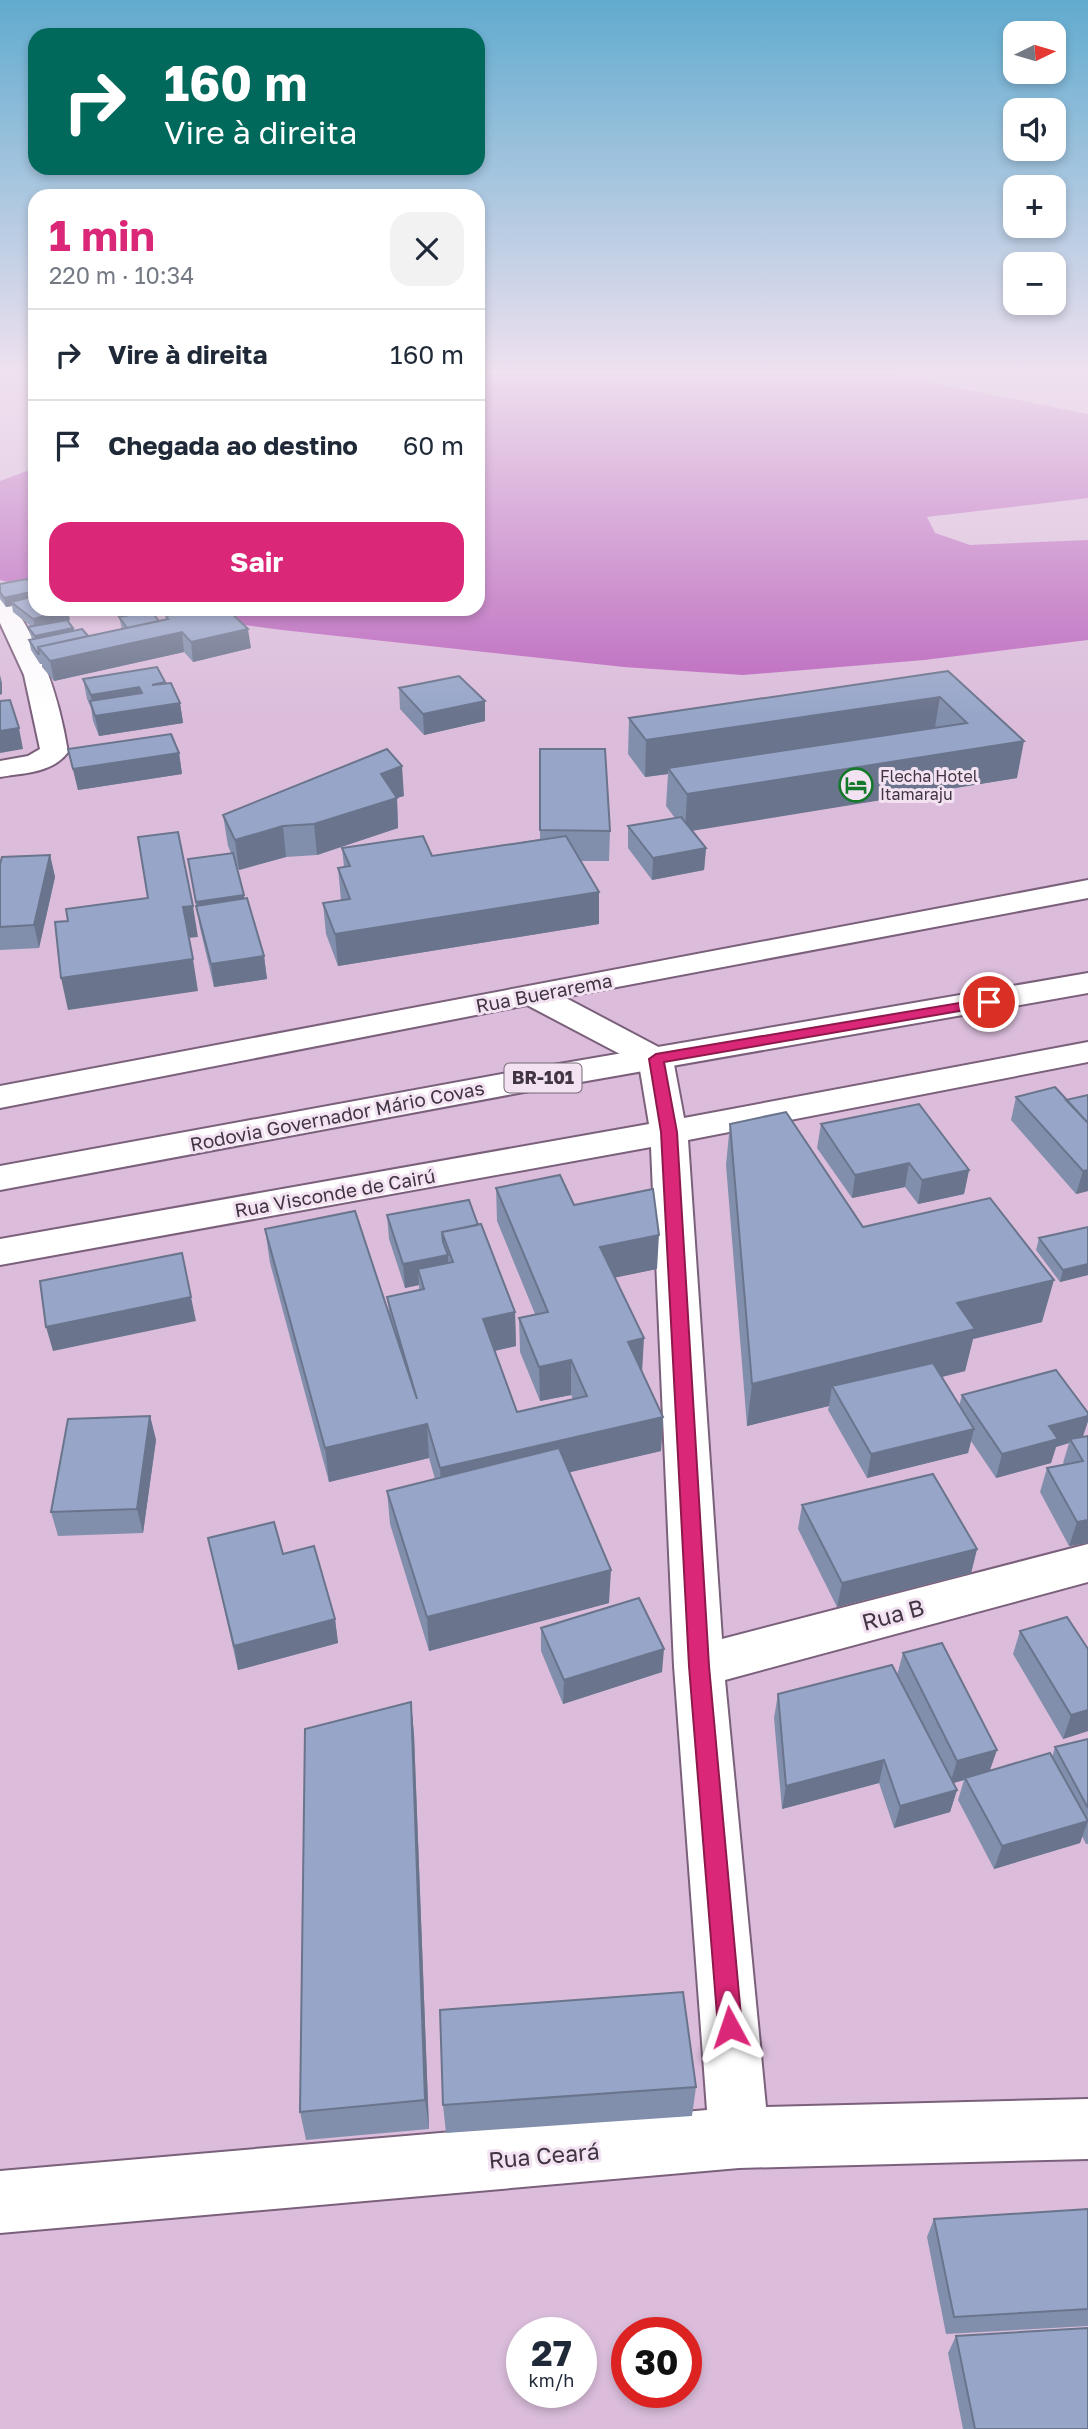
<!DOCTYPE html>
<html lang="pt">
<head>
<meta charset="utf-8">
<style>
  :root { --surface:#fff; --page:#f2f2f3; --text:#1f2937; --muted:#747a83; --line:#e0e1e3; --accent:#db2777 }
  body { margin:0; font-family:"Golos Text",sans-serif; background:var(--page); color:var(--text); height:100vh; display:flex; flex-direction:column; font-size:26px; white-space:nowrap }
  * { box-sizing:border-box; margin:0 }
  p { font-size:23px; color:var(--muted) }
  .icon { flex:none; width:38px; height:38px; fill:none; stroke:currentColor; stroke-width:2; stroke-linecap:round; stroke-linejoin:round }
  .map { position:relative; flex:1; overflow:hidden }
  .panel { position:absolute; left:28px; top:189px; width:457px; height:427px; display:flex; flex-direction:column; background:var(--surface); border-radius:21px; box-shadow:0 4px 10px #0003 }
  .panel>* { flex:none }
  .hud { position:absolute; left:28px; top:28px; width:457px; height:147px; border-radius:21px; box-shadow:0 4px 10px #0003; background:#00695c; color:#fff; overflow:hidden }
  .needle { width:46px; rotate:85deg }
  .tools { position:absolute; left:1003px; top:21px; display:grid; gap:14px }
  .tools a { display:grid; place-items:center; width:63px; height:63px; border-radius:14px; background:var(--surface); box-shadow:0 4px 10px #0003; font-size:35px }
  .speed { position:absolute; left:506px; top:2317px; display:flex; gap:14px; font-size:35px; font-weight:700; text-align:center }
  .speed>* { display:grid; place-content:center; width:91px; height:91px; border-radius:50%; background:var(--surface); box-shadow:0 4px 10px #0003; line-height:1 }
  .speed small { font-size:18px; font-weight:400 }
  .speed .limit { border:10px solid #d22; background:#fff; color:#111 }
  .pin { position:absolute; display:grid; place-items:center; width:60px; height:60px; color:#fff; margin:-30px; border:4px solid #fff; border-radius:50%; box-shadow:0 2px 7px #0007 }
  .me { position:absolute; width:77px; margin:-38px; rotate:355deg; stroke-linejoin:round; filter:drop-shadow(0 0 5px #0008) }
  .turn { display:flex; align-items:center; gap:24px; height:147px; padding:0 21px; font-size:32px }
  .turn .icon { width:91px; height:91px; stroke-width:2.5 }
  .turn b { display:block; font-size:49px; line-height:60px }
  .round { display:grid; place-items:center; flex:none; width:74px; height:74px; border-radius:21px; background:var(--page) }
  .overview { display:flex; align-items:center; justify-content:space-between; height:119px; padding:0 21px }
  h1 { font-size:42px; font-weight:700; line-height:52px; color:var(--accent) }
  .action { display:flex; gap:14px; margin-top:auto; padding:14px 21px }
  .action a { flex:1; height:80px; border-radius:21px; background:var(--accent); color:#fff; font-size:28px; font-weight:700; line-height:80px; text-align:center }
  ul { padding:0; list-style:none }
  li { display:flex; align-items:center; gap:21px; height:91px; padding:0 21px; border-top:2px solid var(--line) }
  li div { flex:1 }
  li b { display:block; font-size:26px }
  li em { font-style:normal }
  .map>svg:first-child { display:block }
  .forest { fill:#bb66bd }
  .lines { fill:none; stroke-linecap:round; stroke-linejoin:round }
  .minor-casing { stroke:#7b607b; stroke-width:4 }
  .highway-casing { stroke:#7b607b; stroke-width:4 }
  .minor { fill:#fff; fill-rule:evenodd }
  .highway { fill:#fff; fill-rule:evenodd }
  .wall { fill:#828fac }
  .shaded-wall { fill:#6a748c }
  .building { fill:#97a6c8; stroke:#6a748c; stroke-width:2 }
  .route { fill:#db2777; stroke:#8e194d; stroke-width:2 }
  .labels { text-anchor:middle; stroke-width:6; stroke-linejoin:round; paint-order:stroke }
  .far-poi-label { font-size:16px; fill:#413541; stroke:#f3e3f2; text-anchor:start }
  .shield { fill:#f3e3f2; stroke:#766976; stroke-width:2 }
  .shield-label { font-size:18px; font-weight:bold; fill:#413541 }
  .street-label { font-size:19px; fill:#413541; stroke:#f3e3f2 }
  .near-street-label { font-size:23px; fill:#413541; stroke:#f3e3f2 }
</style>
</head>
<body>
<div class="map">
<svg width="1088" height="2429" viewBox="0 0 1088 2429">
  <rect width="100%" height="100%" fill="#dbbddb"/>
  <path class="forest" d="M478 374H889L1088 414V498L927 517 935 533 970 545 1088 540V640L924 660 743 675 624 667 282 630 125 609H478Z
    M35 468V589L0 580V481Z"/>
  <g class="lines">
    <defs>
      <path id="minor" d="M0 597 9 599C42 646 59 697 68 752 53 773 23 773 0 777V761L28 756 40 749 24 675 0 623Z
        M1088 880V898L564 997 668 1052 673 1059 684 1118 1088 1042V1062L688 1140 722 1639 1088 1544V1582L725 1680 766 2107 1088 2099V2159L739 2168 0 2233V2171L707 2110 674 1666 651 1147 0 1265V1239L649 1124 639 1064 527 1005 0 1108V1086Z"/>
      <path id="highway" d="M1088 973V993L524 1092 0 1190V1166L524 1070Z"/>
    </defs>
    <use href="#minor" class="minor-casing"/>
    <use href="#highway" class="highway-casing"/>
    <use href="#minor" class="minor"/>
    <use href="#highway" class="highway"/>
  </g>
  <path class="wall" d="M0 584 35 609 70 620 67 621 73 628 74 631 88 636 122 629 119 617 159 621 166 619V616L251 648 193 662 184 652 54 681 42 667V664H40L31 650 29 640 32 639 28 627H32L13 612 12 606 6 607 0 599Z
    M948 671 1017 778 692 830 706 848 704 870 652 880 628 848V826L675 818 666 806 668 774 645 777 628 754 629 718Z
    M83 679 165 684 180 703 183 723 99 736 93 721 91 708 87 699Z
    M399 688 485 701V721L424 735 400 709Z
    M68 749 179 753 182 774 78 790Z
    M540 749 610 831 609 861H581L599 924 338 966 326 934 323 903 341 900 338 868 344 867 342 848 432 856 540 839Z
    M404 796 397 798 398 828 317 855 286 857 239 870 235 862 244 899 264 956 267 979 214 987 200 928 188 859 231 853 228 846 223 815Z
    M50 855 55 877 39 948 0 950V864Z
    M1016 1097 1067 1100 1088 1191 1076 1194 1011 1120Z
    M730 1124 863 1227 1042 1322 973 1339 965 1371 942 1377 959 1406 962 1395 1088 1421 1083 1436H1088V1543L1069 1546 1040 1492 1047 1468 1064 1464 1063 1463 1069 1443 1056 1447 1051 1463 996 1478 971 1441 968 1453 867 1478 828 1410 829 1406 747 1426 726 1165Z
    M821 1124 969 1170 964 1194 918 1204 905 1187 852 1198 817 1148Z
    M496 1188 574 1205 657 1269 615 1277 642 1371 663 1417 661 1451 569 1472 609 1603 429 1651 390 1524 387 1491 435 1479 429 1458 329 1482 270 1263 265 1229 389 1312 387 1297 419 1291V1285L405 1288 389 1239 387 1215 478 1225 515 1312 516 1346 495 1351 517 1412 573 1399 571 1395 540 1401 520 1352 519 1318 535 1314 497 1221Z
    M1088 1227V1275L1060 1282 1036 1250 1039 1238Z
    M150 1416 156 1440 143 1533 58 1536 51 1512Z
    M802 1505 977 1549 971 1573 837 1607 798 1529Z
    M208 1538 283 1554 335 1619 338 1643 238 1670Z
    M541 1628 662 1672 563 1704 541 1651Z
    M1020 1631 1088 1649V1648V1731L1063 1739 1013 1654Z
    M903 1653 990 1770 1052 1757 1055 1747 1088 1739V1844H1086L1082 1836 1080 1843 994 1869 958 1800 964 1780 953 1783 957 1790 950 1812 894 1828 879 1783 782 1809 774 1718 778 1694 897 1675Z
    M411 1702 414 1735 429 2129 306 2140 300 2112Z
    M696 2087 692 2116 446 2133 443 2105Z
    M1088 2209V2326L946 2334 927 2237 934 2219Z
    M956 2336 1088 2429H963L948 2353Z"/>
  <path class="shaded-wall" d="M35 591V602H11L12 606 6 607 4 598Z
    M68 610 70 620 35 629 33 619Z
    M73 628 75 638 37 646 35 636Z
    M248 629 251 648 193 662 191 642Z
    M182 632 184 652 54 681 50 661Z
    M0 675 2 683V694L0 695Z
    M139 687 142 707 93 711 91 695Z
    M940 697 934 733 668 768V774L645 777 646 740Z
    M485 701V721L424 735 423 714Z
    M180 703 183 723 99 736 95 716Z
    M19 728 23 749 0 753V731Z
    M1024 741 1017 778 685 832 687 794Z
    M179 753 182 774 78 790 73 769Z
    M402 766 404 796 397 798 398 828 317 855 314 824 381 774Z
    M283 826 286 857 239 870 235 840Z
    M706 848 704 870 652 880 653 858Z
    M50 855 55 877 39 948 34 925Z
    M599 892V924L338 966 335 934Z
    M244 895 247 917 198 911 196 902Z
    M193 906 198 937 188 938 183 907Z
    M264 956 267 979 214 987 211 964Z
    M193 959 198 991 68 1010 61 978Z
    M909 1163 905 1187 852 1198 855 1175Z
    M969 1170 964 1194 918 1204 922 1180Z
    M1088 1170V1191L1076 1194 1083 1171Z
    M659 1235 657 1269 599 1281 600 1247Z
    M448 1255 449 1279 418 1269 419 1285 405 1288 403 1264Z
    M1088 1264V1275L1060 1282 1063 1270Z
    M1054 1280 1042 1322 973 1339 965 1371 842 1402 832 1386 829 1406 747 1426 752 1384 957 1303Z
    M191 1297 196 1321 53 1351 46 1327Z
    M515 1312 516 1346 484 1353 483 1319Z
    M644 1338 642 1373 628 1342Z
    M571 1360V1395L540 1401 539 1367Z
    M150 1416 156 1440 143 1533 137 1509Z
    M1088 1416V1421L1082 1439H1070L1069 1443 1056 1447 1051 1463 996 1478 1002 1454 1049 1426Z
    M663 1417 661 1451 442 1502 440 1468Z
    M427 1424 429 1458 329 1482 325 1448Z
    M974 1429 968 1453 867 1478 871 1454Z
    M1088 1520V1543L1069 1546 1077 1522Z
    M977 1549 971 1573 837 1607 842 1583Z
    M611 1570 609 1603 429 1651 427 1617Z
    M335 1619 338 1643 238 1670 234 1646Z
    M664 1649 662 1672 563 1704 564 1680Z
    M411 1702 414 1735 429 2129 425 2100Z
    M1088 1710V1731L1063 1739 1071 1715Z
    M997 1750 989 1773 965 1778 964 1780 950 1784 957 1761Z
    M884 1760 879 1783 782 1809 786 1786Z
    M957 1790 950 1812 894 1828 900 1806Z
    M1088 1821 1080 1843 994 1869 1002 1846Z"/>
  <path class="building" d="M27 579 35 588V591L4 598 0 592V584Z
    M35 596V609H66L68 610 33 619 11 602Z
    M197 609H227L248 629 191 642 182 632 50 661 38 647 168 619 166 616Z
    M151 611 159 621 127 628 119 617Z
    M67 620 73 628 35 636 28 627Z
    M82 629 88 636 38 647 39 654H38L29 640Z
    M157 667 165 682 152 685 171 683 180 703 95 716 90 701 142 693 139 687 91 695 83 679Z
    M948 671 1024 741 687 794 668 768 967 723 940 697 646 740 629 718Z
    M459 676 485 701 423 714 399 688Z
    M10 700 19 728 0 731V701Z
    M171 734 179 753 73 769 68 749Z
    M387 749 402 766 381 774 397 798 314 824 283 826 235 840 223 815Z
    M540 749H605L610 831 540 830Z
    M681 817 706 848 653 858 628 826Z
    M178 832 193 906 183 907 193 959 61 978 55 922 68 921 66 909 148 898 138 837Z
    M423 836 432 856 566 836 599 892 335 934 323 903 350 899 338 868 350 866 342 848Z
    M233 853 244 895 196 902 188 859Z
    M50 855 34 925 0 927V864L2 857Z
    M247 898 264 956 211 964 196 906Z
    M1055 1087 1088 1123V1170L1083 1171 1016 1097Z
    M1088 1095V1123L1066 1100Z
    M919 1104 969 1170 922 1180 909 1163 855 1175 821 1124Z
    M786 1112 863 1227 990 1198 1054 1280 957 1303 975 1329 752 1384 730 1124Z
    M560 1175 574 1205 653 1189 659 1235 600 1247 644 1338 628 1342 663 1417 440 1468 427 1424 325 1448 265 1229 355 1211 417 1399 387 1297 424 1289 418 1269 453 1262 442 1232 481 1224 515 1312 483 1319 517 1412 587 1396 571 1360 539 1367 519 1318 548 1312 496 1188Z
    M469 1200 478 1225 442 1232 443 1242 448 1255 403 1264 387 1215Z
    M1088 1227V1264L1063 1270 1039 1238Z
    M182 1253 191 1297 46 1327 40 1281Z
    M933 1363 974 1429 871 1454 832 1386Z
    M1056 1370 1088 1413V1416L1049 1426 1058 1439 1002 1454 962 1395Z
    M150 1416 137 1509 51 1512 68 1419Z
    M1088 1436V1520L1077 1522 1047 1468 1083 1461 1070 1439Z
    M559 1448 611 1570 427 1617 387 1491Z
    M933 1474 977 1549 842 1583 802 1505Z
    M274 1522 283 1554 314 1546 335 1619 234 1646 208 1538Z
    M639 1598 664 1649 564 1680 541 1628Z
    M1067 1617 1088 1649V1710L1071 1715 1020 1631Z
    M942 1643 997 1750 957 1761 903 1653Z
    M892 1665 957 1790 900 1806 884 1760 786 1786 778 1694Z
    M411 1702 425 2100 300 2112 305 1729Z
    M1088 1739V1808L1055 1747Z
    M1050 1753 1088 1821 1002 1846 965 1778Z
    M683 1992 696 2087 443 2105 440 2010Z
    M1088 2209V2309L954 2317 934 2219Z
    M1088 2328V2429H975L956 2336Z"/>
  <linearGradient id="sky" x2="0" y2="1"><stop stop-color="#61abcf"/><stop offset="0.52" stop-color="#efe1ef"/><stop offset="1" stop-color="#efe1ef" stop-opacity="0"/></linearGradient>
  <rect width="1088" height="714" fill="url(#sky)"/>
  <path class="route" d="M989 998 996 1002 994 1005 664 1062 677 1132 709 1666 742 2027 738 2036 730 2039 721 2036 718 2027 689 1666 661 1132 649 1059 656 1054Z"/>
  <defs>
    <symbol id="hotel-ring" viewBox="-11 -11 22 22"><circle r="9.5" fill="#f3e3f2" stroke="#13792b" stroke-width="1.5"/><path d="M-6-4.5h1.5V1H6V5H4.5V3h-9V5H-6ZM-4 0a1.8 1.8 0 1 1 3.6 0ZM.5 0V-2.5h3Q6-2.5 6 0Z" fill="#13792b"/></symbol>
  </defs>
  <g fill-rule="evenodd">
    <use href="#hotel-ring" x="837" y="766" width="38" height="38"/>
  </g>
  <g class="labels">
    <g class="far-poi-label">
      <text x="880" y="782">Flecha Hotel<tspan x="880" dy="18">Itamaraju</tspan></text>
    </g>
    <rect class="shield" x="504.5" y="1063.5" width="77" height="29" rx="5"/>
    <g class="shield-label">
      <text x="543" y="1084">BR-101</text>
    </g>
    <g class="street-label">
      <text transform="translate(544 993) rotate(-11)" y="7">Rua Buerarema</text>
      <text transform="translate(337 1116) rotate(-11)" y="7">Rodovia Governador Mário Covas</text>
      <text transform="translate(335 1193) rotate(-10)" y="7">Rua Visconde de Cairú</text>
    </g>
    <g class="near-street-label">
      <text transform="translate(893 1615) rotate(-15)" y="8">Rua B</text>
      <text transform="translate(544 2156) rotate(-5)" y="8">Rua Ceará</text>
    </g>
  </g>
</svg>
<div class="tools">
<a><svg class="needle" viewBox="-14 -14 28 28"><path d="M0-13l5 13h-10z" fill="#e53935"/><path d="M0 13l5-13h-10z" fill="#747a83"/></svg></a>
<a><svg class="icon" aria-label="sound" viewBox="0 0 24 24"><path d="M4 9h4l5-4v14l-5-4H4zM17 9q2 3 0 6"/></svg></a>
<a>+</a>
<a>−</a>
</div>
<div class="speed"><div>27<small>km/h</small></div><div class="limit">30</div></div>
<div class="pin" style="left:989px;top:1002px;background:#d93025"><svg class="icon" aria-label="arrive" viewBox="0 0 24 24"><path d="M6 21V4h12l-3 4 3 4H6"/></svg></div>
<svg class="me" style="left:730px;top:2027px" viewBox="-20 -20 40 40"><path d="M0-17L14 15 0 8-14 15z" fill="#db2777" stroke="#fff" stroke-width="4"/></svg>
<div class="hud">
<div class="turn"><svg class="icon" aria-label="right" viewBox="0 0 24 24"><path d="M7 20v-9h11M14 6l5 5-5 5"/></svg><div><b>160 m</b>Vire à direita</div></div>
</div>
<section class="panel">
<div class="overview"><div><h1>1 min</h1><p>220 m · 10:34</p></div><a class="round"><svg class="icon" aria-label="close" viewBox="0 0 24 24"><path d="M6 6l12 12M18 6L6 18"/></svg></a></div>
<ul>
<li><svg class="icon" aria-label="right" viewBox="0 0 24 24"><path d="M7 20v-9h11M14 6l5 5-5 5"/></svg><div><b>Vire à direita</b></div><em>160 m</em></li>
<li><svg class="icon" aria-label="arrive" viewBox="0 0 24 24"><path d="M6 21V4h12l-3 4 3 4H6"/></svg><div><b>Chegada ao destino</b></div><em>60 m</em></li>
</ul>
<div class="action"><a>Sair</a></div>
</section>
</div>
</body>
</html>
